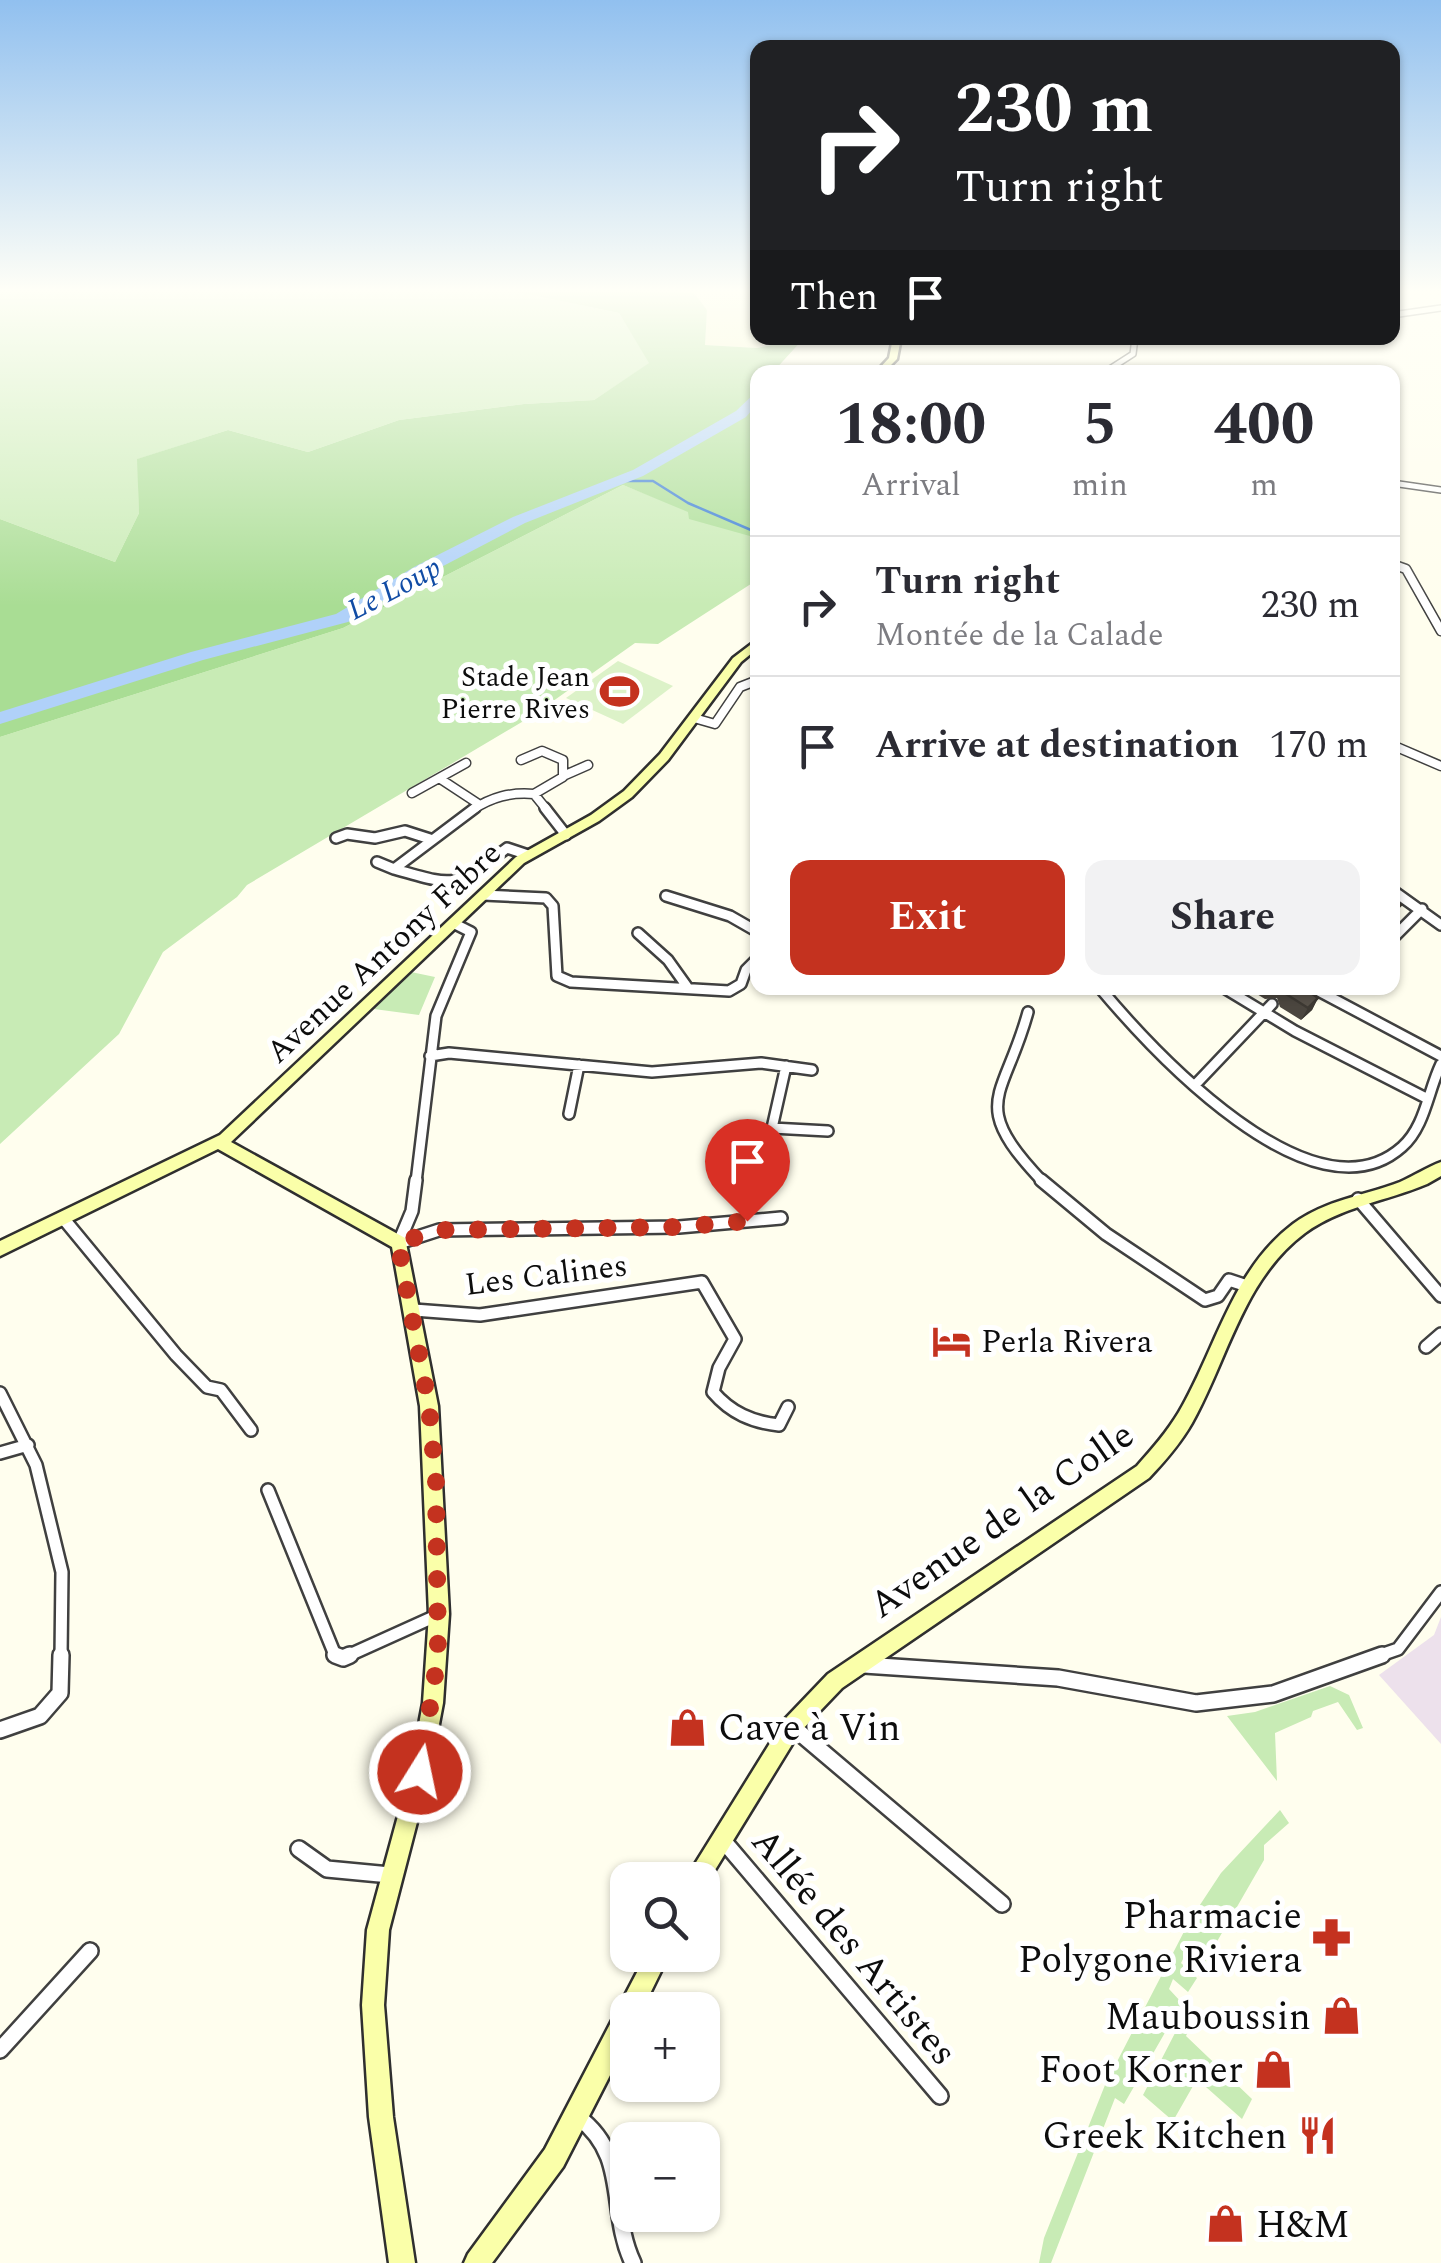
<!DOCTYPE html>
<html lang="en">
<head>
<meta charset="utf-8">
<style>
  :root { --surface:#fff; --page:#f2f2f3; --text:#2b2b33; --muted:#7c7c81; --line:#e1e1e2; --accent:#c4321f }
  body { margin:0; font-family:Spectral,serif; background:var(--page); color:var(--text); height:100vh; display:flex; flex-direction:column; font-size:38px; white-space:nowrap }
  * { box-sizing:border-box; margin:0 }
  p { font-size:32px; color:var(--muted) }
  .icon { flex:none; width:55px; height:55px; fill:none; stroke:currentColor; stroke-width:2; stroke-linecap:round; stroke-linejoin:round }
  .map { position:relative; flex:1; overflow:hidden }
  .side { position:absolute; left:750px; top:365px; width:650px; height:630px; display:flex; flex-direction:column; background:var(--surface); border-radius:20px; box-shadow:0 2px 8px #0004 }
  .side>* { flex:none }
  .hud { position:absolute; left:750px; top:40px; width:650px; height:305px; border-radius:20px; box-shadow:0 2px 8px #0004; background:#202124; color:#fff; overflow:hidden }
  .buttons { position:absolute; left:610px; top:1862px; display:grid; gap:20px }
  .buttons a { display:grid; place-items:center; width:110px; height:110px; border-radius:20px; background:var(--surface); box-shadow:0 2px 8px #0004; font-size:50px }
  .pin { position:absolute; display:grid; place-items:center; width:85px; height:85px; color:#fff; margin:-102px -42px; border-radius:50% 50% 50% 0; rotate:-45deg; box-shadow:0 0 10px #0007 }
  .pin .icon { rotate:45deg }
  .me { position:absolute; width:110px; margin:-55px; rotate:10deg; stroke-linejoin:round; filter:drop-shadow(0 0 8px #0008) }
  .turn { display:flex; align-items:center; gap:35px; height:210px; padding:0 40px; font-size:45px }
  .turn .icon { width:130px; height:130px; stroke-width:2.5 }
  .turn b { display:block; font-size:70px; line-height:85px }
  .then { display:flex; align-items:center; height:95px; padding:0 40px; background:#0003; gap:20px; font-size:38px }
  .eta { display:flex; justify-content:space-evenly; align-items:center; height:170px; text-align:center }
  .eta b { font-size:60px; font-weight:700; line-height:70px }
  .primary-button { display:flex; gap:20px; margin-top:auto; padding:20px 40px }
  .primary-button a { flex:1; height:115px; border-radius:20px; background:var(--accent); color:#fff; font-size:40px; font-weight:700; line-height:115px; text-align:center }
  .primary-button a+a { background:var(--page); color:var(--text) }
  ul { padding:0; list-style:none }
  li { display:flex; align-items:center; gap:30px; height:140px; padding:0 40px; border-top:2px solid var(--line) }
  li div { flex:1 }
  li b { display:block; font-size:38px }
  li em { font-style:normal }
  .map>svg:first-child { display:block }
  .industrial { fill:#ede1ec }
  .farmland { fill:#f3f6cc }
  .green { fill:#c8ebb5 }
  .forest { fill:#a9dd94 }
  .pitch { fill:#dcf2c8 }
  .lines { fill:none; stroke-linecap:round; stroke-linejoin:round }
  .stream { stroke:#3379d4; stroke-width:2.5 }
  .river { fill:#b0d1f9; fill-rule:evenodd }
  .street-far4-casing { stroke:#404040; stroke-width:8 }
  .street-far3-casing { stroke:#404040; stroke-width:11 }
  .street-far2-casing { stroke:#404040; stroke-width:14 }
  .street-far1-casing { stroke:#404040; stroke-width:16 }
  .street-casing { stroke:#404040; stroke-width:20 }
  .secondary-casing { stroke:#2f2f2f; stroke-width:5 }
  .street-far4 { stroke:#fff; stroke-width:5 }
  .street-far3 { stroke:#fff; stroke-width:8 }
  .street-far2 { stroke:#fff; stroke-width:9 }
  .street-far1 { stroke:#fff; stroke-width:11 }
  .street { stroke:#fff; stroke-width:15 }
  .secondary { fill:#faffa9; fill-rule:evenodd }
  .wall { fill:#4b463f }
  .shaded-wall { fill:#3d3933 }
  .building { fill:#575149; stroke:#3d3933; stroke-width:2.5 }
  .route { stroke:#c4321f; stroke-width:18; stroke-dasharray:0 32.4 }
  .labels { text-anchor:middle; stroke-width:10; stroke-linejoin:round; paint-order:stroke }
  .far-poi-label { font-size:28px; fill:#0d0d0d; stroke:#fff; text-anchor:end }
  .far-water-label { font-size:30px; font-style:italic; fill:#114ca5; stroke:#fff }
  .street-label { font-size:32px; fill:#0d0d0d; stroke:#fff }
  .poi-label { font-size:32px; fill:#0d0d0d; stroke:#fff; text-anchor:start }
  .near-street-label { font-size:38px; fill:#0d0d0d; stroke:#fff }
  .near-poi-label { font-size:38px; fill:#0d0d0d; stroke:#fff; text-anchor:end }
</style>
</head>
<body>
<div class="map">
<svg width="1441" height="2263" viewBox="0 0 1441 2263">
  <rect width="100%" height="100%" fill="#fffeee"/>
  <path class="industrial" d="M1441 1617V1744L1379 1675 1434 1635Z"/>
  <path class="farmland" d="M653 290H757L758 338H791L757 348 705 345 707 310Z"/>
  <path class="green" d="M0 290H507L619 313 650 363 594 400 524 404 399 420 308 452 228 430 138 459 139 513 115 562 0 519Z
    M623 485 757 538V580L658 644 635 643 532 716 247 885 237 897 163 952 119 1034 0 1144V737L343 628Z
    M411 972 435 977 419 1015 374 1009Z
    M1330 1686 1349 1695 1363 1728 1357 1730 1338 1702 1313 1711 1311 1717 1275 1733 1277 1781 1227 1716 1255 1712Z
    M1280 1810 1289 1823 1264 1845V1860L1200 1971 1184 1957 1181 1963 1197 1978 1188 1992 1173 1979 1169 1989 1182 2003 1124 2104 1115 2098 1051 2263H1039L1044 2238 1105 2085 1190 1920 1221 1873Z
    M1189 2006 1197 2013 1186 2036 1252 2099 1242 2119 1197 2079 1173 2121 1143 2095Z"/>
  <path class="forest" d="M507 290 694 293 707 310 705 345 757 348 804 338 773 372H758L757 538 689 519 688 512 623 485 343 628 0 737V519L115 562 139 513 137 459 228 430 308 452 399 420 524 404 594 400 649 363 619 313Z"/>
  <path class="pitch" d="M618 661 673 686 623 724 566 698Z"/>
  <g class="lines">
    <path class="stream" d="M619 481H653L688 503 758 533"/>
    <path class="river" d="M758 390V403L746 417 643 476 525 523 426 575 348 622 203 660 0 724V712L191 652 336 614 414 567 513 517 633 470 736 411Z"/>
    <defs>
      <path id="street-far4" d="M1392 315 1441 308
        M1105 372 1133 354 1135 338
        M1392 483 1441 490"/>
      <path id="street-far3" d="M1392 564 1406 569 1441 631
        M694 718 715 724 740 687 758 680
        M1392 745 1441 766
        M521 760 542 751 563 760V777L534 794
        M563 776 588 765
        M439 778 466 763
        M412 793 439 778 477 803
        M472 810C492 797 510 792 534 794L547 810"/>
      <path id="street-far2" d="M475 808 394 869C458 887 453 888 507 848L528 855
        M545 808 566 835
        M336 838 347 834 375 838 405 831 430 839
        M377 862 394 869
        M1392 890 1441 925
        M483 895 546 898 553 906 557 976 571 982 729 991 741 984 746 970 758 958
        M666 896 730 916 758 932
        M638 933 668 960 688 988
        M1392 939 1422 909
        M1100 988C1152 1050 1313 1226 1402 1147 1425 1127 1428 1091 1441 1064
        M1224 988 1295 1031 1426 1098
        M1313 988 1441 1056
        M1028 1012C1004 1100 967 1102 1043 1182
        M430 1056 449 1053 652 1072 761 1063 812 1070
        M786 1066 772 1128 828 1131
        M1195 1085 1272 1004
        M569 1114 579 1065
        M416 1182 436 1016 471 932 453 923"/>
      <path id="street-far1" d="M1041 1180 1106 1234 1205 1300 1218 1296 1229 1280 1247 1286
        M1358 1199 1441 1296
        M63 1218 176 1355 207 1387 221 1390 251 1430
        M399 1242 412 1211 416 1180
        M399 1243 439 1230 679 1227 781 1218
        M414 1310 480 1315 702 1282 735 1339 719 1368 713 1392C731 1413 752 1422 779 1425L788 1407
        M1426 1347 1441 1334
        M0 1393 36 1465 62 1572 61 1657
        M0 1453 28 1445
        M268 1490 335 1655 341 1657
        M345 1657 438 1615
        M1375 1657 1398 1649 1441 1592"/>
      <path id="street" d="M335 1655 343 1658 350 1655
        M864 1665 1058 1678 1196 1703 1273 1694 1382 1655
        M793 1727 1002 1904
        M0 1730 40 1716 60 1693 61 1655
        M721 1838 940 2096
        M299 1849 327 1869 390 1875
        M0 2050 90 1951
        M578 2117C630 2156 608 2210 633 2263"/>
      <path id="secondary" d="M893 338H901L897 359 884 372H876L889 358Z
        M758 639V648L741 662 668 760 632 797 599 821 524 863 231 1142 405 1238 438 1406 449 1614 443 1703 430 1772 389 1930 384 2005 393 2117 415 2263H389L369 2117 362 2005 367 1930 410 1772 423 1703 429 1614 420 1406 392 1247 218 1149 0 1256V1241L220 1135 516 857 591 815 624 791 660 754 733 658Z
        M1441 1162V1176L1427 1184C1387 1201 1340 1207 1305 1233 1243 1279 1228 1359 1192 1423 1180 1444 1165 1461 1149 1478L842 1688 799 1733 704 1888 702 1880H685L785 1719 828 1674 1137 1466C1152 1449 1167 1432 1179 1412 1216 1349 1232 1270 1293 1224 1325 1200 1364 1196 1400 1182 1414 1176 1427 1167 1441 1162Z
        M646 1955H669L642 2010H628V2040L563 2167 492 2263H464L468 2254 545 2149Z"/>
    </defs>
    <use href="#street-far4" class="street-far4-casing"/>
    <use href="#street-far3" class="street-far3-casing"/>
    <use href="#street-far2" class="street-far2-casing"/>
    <use href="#street-far1" class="street-far1-casing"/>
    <use href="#street" class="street-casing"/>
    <use href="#secondary" class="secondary-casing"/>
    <use href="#street-far4" class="street-far4"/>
    <use href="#street-far3" class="street-far3"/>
    <use href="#street-far2" class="street-far2"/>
    <use href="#street-far1" class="street-far1"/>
    <use href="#street" class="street"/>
    <use href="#secondary" class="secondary"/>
  </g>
  <path class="wall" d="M1247 988H1290L1295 989 1319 988 1315 996 1318 998 1312 1010 1301 1020 1280 1007 1277 998 1265 999Z"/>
  <path class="shaded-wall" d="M1318 998 1312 1010 1301 1020 1308 1008Z"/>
  <path class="building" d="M1392 901 1401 905 1392 914Z
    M1284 988 1295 989 1296 988H1318L1311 993 1318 998 1308 1008 1286 994Z"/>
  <linearGradient id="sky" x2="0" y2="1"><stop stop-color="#91c0ef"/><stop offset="0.48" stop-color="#fffff7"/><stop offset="1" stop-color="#fffff7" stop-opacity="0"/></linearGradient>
  <rect width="1441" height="606" fill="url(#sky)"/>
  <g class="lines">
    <path class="route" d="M420 1772 438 1656 436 1482 429 1406 398 1243 439 1230 679 1227 747 1221"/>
  </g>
  <defs>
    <symbol id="stadium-bare" viewBox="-9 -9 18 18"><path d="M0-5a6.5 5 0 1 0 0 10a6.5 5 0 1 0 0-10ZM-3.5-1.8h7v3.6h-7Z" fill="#c4321f" stroke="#fff" stroke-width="2.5" paint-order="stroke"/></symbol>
    <symbol id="hotel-bare" viewBox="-9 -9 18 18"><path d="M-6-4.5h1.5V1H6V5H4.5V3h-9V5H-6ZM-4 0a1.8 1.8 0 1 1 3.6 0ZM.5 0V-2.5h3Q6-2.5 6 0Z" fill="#c4321f" stroke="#fff" stroke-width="2.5" paint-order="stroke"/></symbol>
    <symbol id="shop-bare" viewBox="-9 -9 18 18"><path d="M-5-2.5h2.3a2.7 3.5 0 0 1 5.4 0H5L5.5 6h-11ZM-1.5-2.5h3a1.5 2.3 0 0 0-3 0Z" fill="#c4321f" stroke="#fff" stroke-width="2.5" paint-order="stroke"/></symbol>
    <symbol id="pharmacy-bare" viewBox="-9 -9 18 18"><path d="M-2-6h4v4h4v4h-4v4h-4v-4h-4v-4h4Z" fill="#c4321f" stroke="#fff" stroke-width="2.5" paint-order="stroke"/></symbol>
    <symbol id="restaurant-bare" viewBox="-9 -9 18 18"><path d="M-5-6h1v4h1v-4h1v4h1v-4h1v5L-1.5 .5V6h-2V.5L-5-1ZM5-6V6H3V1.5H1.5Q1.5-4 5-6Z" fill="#c4321f" stroke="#fff" stroke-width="2.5" paint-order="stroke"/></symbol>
  </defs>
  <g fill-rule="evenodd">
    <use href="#stadium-bare" x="592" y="664" width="55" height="55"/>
    <use href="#hotel-bare" x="924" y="1314" width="55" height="55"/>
    <use href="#shop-bare" x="660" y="1700" width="55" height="55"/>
    <use href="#pharmacy-bare" x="1304" y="1910" width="55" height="55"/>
    <use href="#shop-bare" x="1314" y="1988" width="55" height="55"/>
    <use href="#shop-bare" x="1246" y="2042" width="55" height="55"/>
    <use href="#restaurant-bare" x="1290" y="2108" width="55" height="55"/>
    <use href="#shop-bare" x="1198" y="2196" width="55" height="55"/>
  </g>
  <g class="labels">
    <g class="far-poi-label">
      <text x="590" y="686">Stade Jean<tspan x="590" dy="32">Pierre Rives</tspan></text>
    </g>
    <g class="far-water-label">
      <text transform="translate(394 588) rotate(-28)" y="10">Le Loup</text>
    </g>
    <g class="street-label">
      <text transform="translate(383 952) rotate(-43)" y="11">Avenue Antony Fabre</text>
      <text transform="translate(546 1274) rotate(-7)" y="11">Les Calines</text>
    </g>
    <g class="poi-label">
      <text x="981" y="1352">Perla Rivera</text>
    </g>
    <g class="near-street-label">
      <text transform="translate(1001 1519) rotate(-35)" y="13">Avenue de la Colle</text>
      <text transform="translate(855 1946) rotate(50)" y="13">Allée des Artistes</text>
    </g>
    <g class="near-poi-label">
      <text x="718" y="1740" text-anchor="start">Cave à Vin</text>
      <text x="1302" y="1928">Pharmacie<tspan x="1302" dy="44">Polygone Riviera</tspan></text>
      <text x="1311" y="2029">Mauboussin</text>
      <text x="1243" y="2082">Foot Korner</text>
      <text x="1287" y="2148">Greek Kitchen</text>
      <text x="1256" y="2237" text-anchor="start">H&amp;M</text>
    </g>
  </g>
</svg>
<div class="buttons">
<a><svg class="icon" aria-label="search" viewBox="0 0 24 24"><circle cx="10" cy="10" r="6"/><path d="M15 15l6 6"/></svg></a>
<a>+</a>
<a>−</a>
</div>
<div class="pin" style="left:747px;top:1221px;background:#d93025"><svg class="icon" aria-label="arrive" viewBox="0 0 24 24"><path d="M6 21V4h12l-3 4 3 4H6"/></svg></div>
<svg class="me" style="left:420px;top:1772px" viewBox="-20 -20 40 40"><circle r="17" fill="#c4321f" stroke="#fff" stroke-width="3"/><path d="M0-11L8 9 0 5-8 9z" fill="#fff"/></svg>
<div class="hud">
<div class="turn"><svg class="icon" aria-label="right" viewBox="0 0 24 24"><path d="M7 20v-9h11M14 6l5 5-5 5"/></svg><div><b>230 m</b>Turn right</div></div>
<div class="then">Then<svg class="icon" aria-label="arrive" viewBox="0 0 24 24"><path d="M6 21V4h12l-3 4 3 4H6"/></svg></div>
</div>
<section class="side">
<div class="eta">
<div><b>18:00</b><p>Arrival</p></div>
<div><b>5</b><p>min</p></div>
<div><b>400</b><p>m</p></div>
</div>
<ul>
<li><svg class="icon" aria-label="right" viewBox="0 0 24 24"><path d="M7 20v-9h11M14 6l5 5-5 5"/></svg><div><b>Turn right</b><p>Montée de la Calade</p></div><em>230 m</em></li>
<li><svg class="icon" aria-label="arrive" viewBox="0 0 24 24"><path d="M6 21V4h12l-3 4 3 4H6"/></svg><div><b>Arrive at destination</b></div><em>170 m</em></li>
</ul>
<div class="primary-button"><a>Exit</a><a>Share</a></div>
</section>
</div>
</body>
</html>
